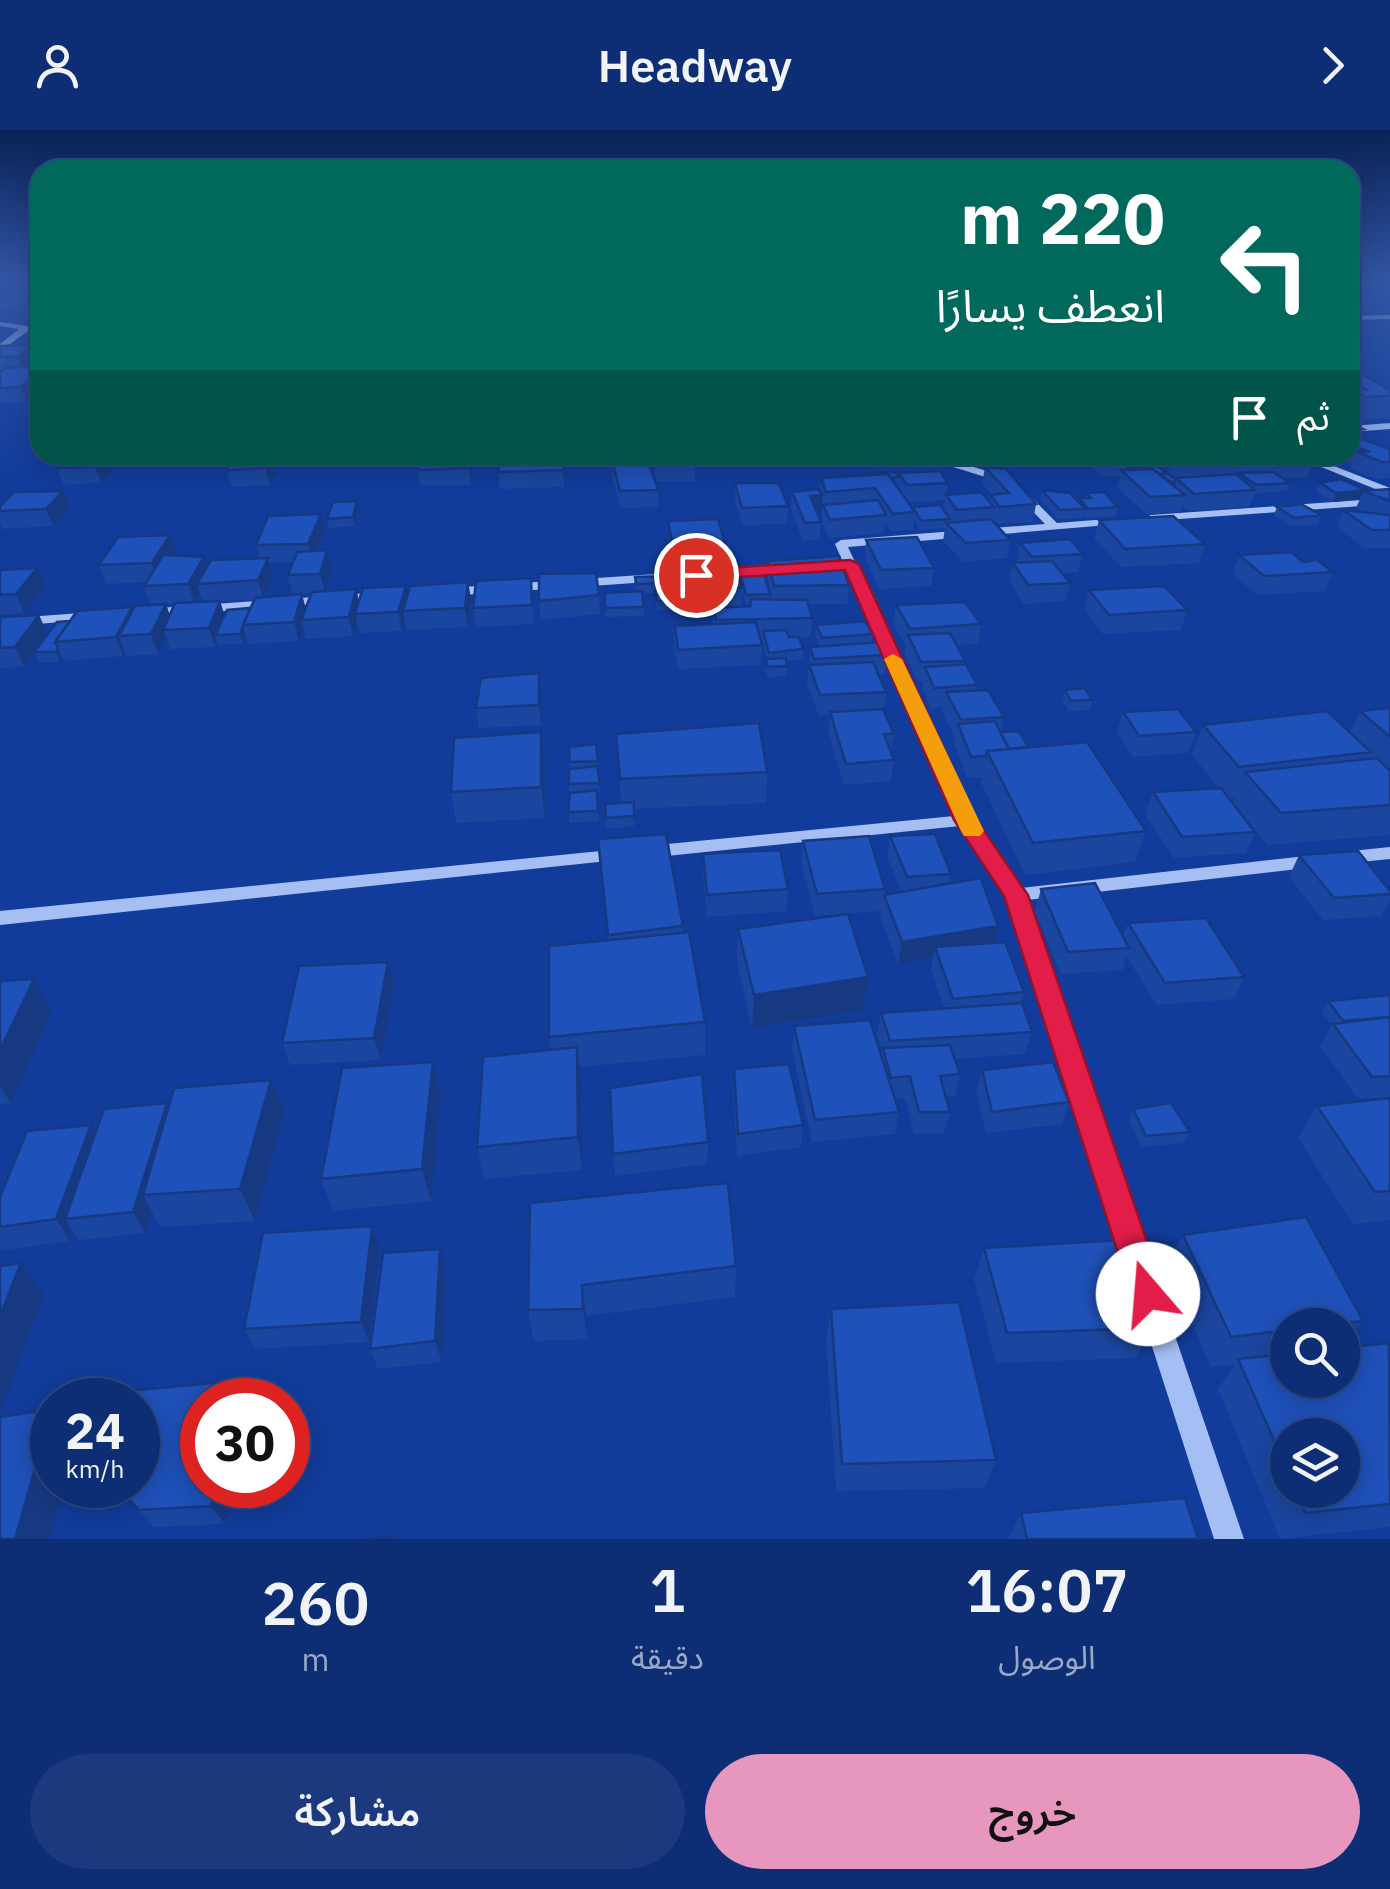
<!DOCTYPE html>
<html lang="ar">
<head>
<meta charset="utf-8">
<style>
  :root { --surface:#0d2d74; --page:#1b397c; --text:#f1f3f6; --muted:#9aa8c5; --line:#2d4986; --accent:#e797bd }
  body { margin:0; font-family:"IBM Plex Sans","Noto Sans Arabic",sans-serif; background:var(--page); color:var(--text); direction:rtl; height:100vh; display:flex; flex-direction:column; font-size:38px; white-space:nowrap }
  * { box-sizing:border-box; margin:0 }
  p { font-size:32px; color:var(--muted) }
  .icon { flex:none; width:55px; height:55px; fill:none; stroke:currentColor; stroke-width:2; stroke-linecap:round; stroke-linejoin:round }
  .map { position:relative; height:1409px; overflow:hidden; direction:ltr }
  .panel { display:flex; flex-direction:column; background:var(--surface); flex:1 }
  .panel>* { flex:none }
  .top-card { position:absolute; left:30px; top:30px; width:1330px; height:305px; border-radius:30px; box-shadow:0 5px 25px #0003,0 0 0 2px var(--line); direction:rtl; background:#00695c; color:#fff; overflow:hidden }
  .fabs { position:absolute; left:1270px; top:1178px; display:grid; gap:20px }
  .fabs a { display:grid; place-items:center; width:90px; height:90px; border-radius:50%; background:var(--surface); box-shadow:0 5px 25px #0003,0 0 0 2px var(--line); font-size:50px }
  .speed { position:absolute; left:30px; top:1248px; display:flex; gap:20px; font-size:50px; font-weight:700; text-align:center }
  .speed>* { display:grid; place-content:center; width:130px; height:130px; border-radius:50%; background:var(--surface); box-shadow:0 5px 25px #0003,0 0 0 2px var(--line); line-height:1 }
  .speed small { font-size:25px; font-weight:400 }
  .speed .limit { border:15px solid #d22; background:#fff; color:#111 }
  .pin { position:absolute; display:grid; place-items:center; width:85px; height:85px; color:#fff; margin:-42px; border:5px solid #fff; border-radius:50%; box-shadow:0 2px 10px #0007 }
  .me { position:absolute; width:110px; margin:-55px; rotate:342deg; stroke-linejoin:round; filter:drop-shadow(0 0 8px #0008) }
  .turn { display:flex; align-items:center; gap:35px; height:210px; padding:0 30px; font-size:45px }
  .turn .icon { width:130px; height:130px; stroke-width:2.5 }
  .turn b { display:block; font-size:70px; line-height:85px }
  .then { display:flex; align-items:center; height:95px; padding:0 30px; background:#0003; gap:20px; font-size:38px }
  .eta { display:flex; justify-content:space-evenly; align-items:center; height:170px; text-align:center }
  .eta b { font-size:60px; font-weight:600; line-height:70px }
  .cta { display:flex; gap:20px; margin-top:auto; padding:20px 30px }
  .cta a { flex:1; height:115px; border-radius:60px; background:var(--accent); color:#111; font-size:40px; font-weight:600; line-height:115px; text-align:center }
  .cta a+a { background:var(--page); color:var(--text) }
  header { display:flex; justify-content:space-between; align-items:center; height:130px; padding:0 30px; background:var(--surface); font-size:45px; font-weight:600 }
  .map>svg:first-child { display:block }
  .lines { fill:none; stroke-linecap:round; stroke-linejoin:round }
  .minor { fill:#a5bff4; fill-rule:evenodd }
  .wall { fill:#1b46a0; fill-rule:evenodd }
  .shaded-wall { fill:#163982 }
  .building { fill:#1f51ba; stroke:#163982; stroke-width:2.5 }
  .route { fill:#e11d48; stroke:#92132f; stroke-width:2.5 }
  .slow { fill:#f59e0b }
</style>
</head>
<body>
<header><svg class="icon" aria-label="forward" viewBox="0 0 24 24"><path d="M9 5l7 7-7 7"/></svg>Headway<svg class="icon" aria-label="person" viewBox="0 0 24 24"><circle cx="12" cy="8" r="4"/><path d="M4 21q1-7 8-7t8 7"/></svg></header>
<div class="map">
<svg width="1390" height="1409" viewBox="0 0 1390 1409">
  <rect width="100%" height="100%" fill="#113c9b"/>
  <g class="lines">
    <path class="minor" d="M1390 185V189L1350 190V186Z
      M0 192 40 198V202L28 201 0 221V214L19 199 0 196Z
      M1390 293V299L1350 302V296Z
      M890 325H916L954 331 1013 349 1057 393 1120 388 1126 391 1120 394 848 417 973 689 1021 758 1315 725 1324 731 1315 737 1027 770 1244 1409H1214L1007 766 960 696 647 728 638 722 647 716 954 686 835 414 841 410 1045 394 1005 353 953 337Z
      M1292 325H1306L1390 358V365Z
      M1390 368V374L1151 391 1145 388 1151 385Z
      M788 435 794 439 792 442 449 466 443 462 449 458Z
      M384 462 389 463V469L145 487 138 483 145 479Z
      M94 482 101 486 99 489 0 497V489Z
      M1390 717V729L1341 734 1332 728 1341 722Z
      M621 719 627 721 630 725 627 729 0 795V781Z"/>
  </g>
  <path class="wall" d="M12 151H40L27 158 28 163 36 161 37 163 40 161V171H36V169L23 179 0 178V164L13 155Z
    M32 215 37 229 29 236 40 235V260L27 272 0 273V217Z
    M1350 236 1387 259 1390 266V289H1356L1350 285Z
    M1350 293 1363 299 1359 308 1390 319V348L1376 349 1350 339 1352 334 1325 325H1350Z
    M68 325H109L114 339 101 353 63 355 57 338Z
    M226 325H283L278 333H275L277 342 270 355 231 357 227 340 228 334Z
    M314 325H354V327L315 328Z
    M565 325 564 357 500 359 498 342Z
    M654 325 695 334V351L656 352Z
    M1085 325H1158L1161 327 1158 337 1175 349 1168 342 1173 325H1306L1314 331 1308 347 1283 348 1290 353 1287 361 1254 364 1249 377 1189 381 1182 375 1180 382 1146 384 1117 357 1120 346H1102L1084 329Z
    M612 330 658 360V377L621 378 612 346Z
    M473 331 471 355 421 356 418 340Z
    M985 337 1036 374 1033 392 996 394 992 388V391L1010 410 1007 428 963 432 943 411 945 398 920 400 914 389 913 400 891 401 885 392 884 403 829 408 822 392V372L821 382 817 383 821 392 820 410 803 411 791 379 792 362 820 361 821 348 899 347 897 357 899 343 948 353 945 370 908 372 913 379 944 380 946 365 990 372 992 365 982 354Z
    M735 353 788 376 787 394 742 395 735 370Z
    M1320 353 1366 361 1390 359V418H1364L1337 397 1343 380 1367 383 1356 378 1360 369 1333 372 1316 361Z
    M1042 360 1078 372 1079 368H1085L1086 363 1118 377 1116 386 1086 388 1084 385 1083 388 1058 389 1040 369Z
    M0 376 70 378 53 396 2 399 0 393Z
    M1277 377 1321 385 1318 394 1290 396 1274 385Z
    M359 379 355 396 329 398 327 389Z
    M321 384 325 401 317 421 331 438 325 461 359 471 407 464 468 452 471 470 468 497 406 500 405 491 402 501 360 503 357 492 353 506 306 509 303 497 299 511 249 514 246 506 243 514 218 515 217 512 215 517 170 519 166 507 158 524 127 526 125 522 123 526 64 531 62 528 60 532H38L34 522 24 537 0 538V487L39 485 47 504 70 491 132 477 133 481 166 474 170 486 175 474H150L144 456 146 452 106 454 99 435 176 423 174 426 207 437 260 428 256 415ZM293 432 288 445 293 464 311 463 306 478 264 467 273 446 269 433ZM200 463 203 472H195ZM254 470 250 478 224 485 220 471Z
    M1099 390 1205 414 1199 433 1121 437 1094 408Z
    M668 391 726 417V432L739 448V441L770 464V469H772L768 449V431L849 455 847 474H808L812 488 811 507 800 508 803 519V529L786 531 787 546 768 547 765 539 766 529H767L762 508H760L762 515 761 535 678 539 674 514V497L713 494 714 478 740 477H706L703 452V437L674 439 669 409ZM742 460 746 474H750V476H741Z
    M866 410 934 438 931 456 879 459 865 428Z
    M1020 413 1083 424 1078 442 1062 443 1070 453 1065 471 1024 474 1009 451 1013 433 1017 432Z
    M1239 425 1302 432 1333 442 1325 461 1257 465 1233 444Z
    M0 440 45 457 24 483 0 485Z
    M674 445 697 469V479L657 480 655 463H642L644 486 606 487 605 463 636 461 635 447 669 453V460H676Z
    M531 448 534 494 476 497 473 478Z
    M1089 460 1187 480 1181 500 1103 504 1084 479Z
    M599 465 600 484 540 490 539 471Z
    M896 475 981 494 978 514 956 515 965 531 964 534 977 555 976 560 1004 587 1001 602 1028 617 1146 701 1135 732 1025 745 981 652 982 647 967 648 954 614 955 607 942 582 943 577 931 578 922 557 923 552H918L905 525 906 516 893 494Z
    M816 495 873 504 871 513 887 525 885 544 879 545 886 562 884 581 894 604 891 622 894 630 891 651 844 655 828 602 830 585 819 586 807 555 810 517 820 516 815 505Z
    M539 543 541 563V595L479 598 476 578Z
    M1065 560 1092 570 1090 580 1069 581 1062 570Z
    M1390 578V705L1268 715 1233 673 1235 667 1228 668 1255 702 1246 723 1174 728 1145 684 1153 662 1219 658 1192 625 1203 595 1350 602 1360 581Z
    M1123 582 1196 602 1188 623 1133 627 1117 602Z
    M541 602 545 633V688L456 693 451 662Z
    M616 604 767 642 766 673 634 679V696L606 699 605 674 621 673Z
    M569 617 598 631 600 663H598L599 691 569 693Z
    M890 706 951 744 949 753 994 813 1024 862 1021 873 1032 902 1025 924 955 929 960 944 955 966 946 967 950 982 944 1003 914 1004 905 968 895 970 899 982 895 1004 812 1012 792 919 794 896 881 926 882 921 877 905 881 883 944 879 931 839 933 828 898 834 880 787 881 781 815 786 801 733 803 711 885 759 884 765 901 762 887 727Z
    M598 709 683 796V803L705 892V925L579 937 582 1040 484 1049 477 1017 551 920 549 907 608 810Z
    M703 724 788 759 787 781 707 787 703 746Z
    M1299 725 1390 761V770L1381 786 1323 790 1289 747Z
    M1041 759 1123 806 1128 793 1244 847 1234 869 1157 875 1126 826 1122 840 1061 844 1035 781Z
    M738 799 868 847 863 880 752 898 737 832Z
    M388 832 394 854 381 930 290 935 282 913Z
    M0 851 52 881 11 973 0 974Z
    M1390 865V967L1358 969 1320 916 1332 895 1322 882 1328 871Z
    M734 939 803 995 801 1017 737 1026 733 961Z
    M982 940 1069 972 1062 994 986 1003 976 962Z
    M441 965 431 1071 333 1081 321 1049Z
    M1390 968V1090L1353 1094 1298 1008 1317 976Z
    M169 976 284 983 255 1091 161 1097 152 1082 145 1103 79 1110 73 1102 70 1111 3 1120 0 1116V1067L96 1003Z
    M1133 979 1190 1002 1184 1013 1141 1017 1129 990Z
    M708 1012 707 1034 615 1046 613 1024Z
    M530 1073 736 1136 735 1167 586 1186 587 1209 534 1211 528 1180Z
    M372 1096 379 1117 369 1212 255 1219 244 1199Z
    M1183 1105 1363 1191 1342 1216V1195H1288V1250L1390 1215V1397L1280 1409 1218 1259 1235 1234 1211 1237 1166 1136ZM1288 1305 1342 1360H1288Z
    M984 1118 1152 1198 1136 1228 996 1233 974 1149Z
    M440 1119 446 1140 442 1232 378 1239 370 1219Z
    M831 1179 996 1330 984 1358 836 1361 826 1209Z
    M115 1355H234L225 1394 154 1397Z
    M1021 1383 1198 1409H1008Z"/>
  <path class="shaded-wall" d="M12 151H40V156L27 158 28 163 1 171 0 164 15 160Z
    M36 161 38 165H34L36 169 23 179 20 173Z
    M32 215 37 229 23 241 17 227Z
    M40 240V252H37L40 260 27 272 21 257Z
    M106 325H109L114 339 101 353 95 337Z
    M470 325H472L473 331 471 355 469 338Z
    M565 325V336L564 357 563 340Z
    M273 326 277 342 270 355 265 338Z
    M63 361 70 378 53 396 46 379Z
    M1363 361 1360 369 1333 372 1336 363Z
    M823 365 821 382 809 383 810 366Z
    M357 371 359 379 355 396 353 387Z
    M321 384 325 401 312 432 308 414Z
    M170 405 176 423 158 452 152 433Z
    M327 420 331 438 325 463 320 444Z
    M204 427 209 445 197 454 200 463 194 473 188 454Z
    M268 428 273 446 263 469 258 450Z
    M37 438 45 457 24 483 16 464Z
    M468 452 471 470 468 497 465 478Z
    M406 456 409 474 403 481 405 491 402 501 398 482Z
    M356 459 361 478 355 484 357 491 353 506 349 487Z
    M302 464 307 483 301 490 303 497 299 511 294 492Z
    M220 471 226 490 215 505 217 512 215 517 209 498Z
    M166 474 172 494 163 500 166 507 158 524 151 504Z
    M132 477 139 496 119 506 125 522 123 526 116 507Z
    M39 485 47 504 24 537 15 517Z
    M243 497 246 506 243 514 240 504Z
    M58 518 62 528 60 532 56 522Z
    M539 543 541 563V595L539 575Z
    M541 602 545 633V688L541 657Z
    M998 796 992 818 935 817 933 828 898 834 902 812Z
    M388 832 394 854 381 930 374 908Z
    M868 847 863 880 752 898 754 865Z
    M34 849 52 881 11 973 0 956V920Z
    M577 917 581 950 582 1040 578 1007Z
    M433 932 441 965 431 1071 422 1039Z
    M271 950 284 983 255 1091 240 1059Z
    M167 973 178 995 143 1065 152 1082 145 1103 133 1082Z
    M91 995 103 1017 65 1089 73 1102 70 1111 56 1089Z
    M372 1096 379 1117 369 1212 361 1192Z
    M440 1119 446 1140 442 1232 435 1211Z
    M21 1133 44 1164 0 1283V1186Z
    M582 1155 586 1186 587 1209 583 1179Z
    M243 1250 254 1270H238Z
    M52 1279V1355H64L50 1409H15Z
    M217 1355H234L225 1394 211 1376Z"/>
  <path class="building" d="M10 155H26V157L0 164Z
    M36 161 20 173 0 172V171Z
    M32 215 17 227H0V216Z
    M40 235V240L21 257 0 258V242L5 238Z
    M1350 236 1387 259H1390V266L1365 267 1355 260 1366 259 1350 249Z
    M1350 293 1363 299 1350 300Z
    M1350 305 1390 319V332H1382L1357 322H1370L1350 315Z
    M68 325H106L95 337 57 338Z
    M419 325H470L469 338 418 340Z
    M503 325H564L563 340 498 342Z
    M655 325H693L695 334 656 335Z
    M1101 325H1158L1161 327 1106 330Z
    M1173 325H1235L1245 333 1186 336Z
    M1241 325H1306L1314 331 1253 333Z
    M273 326 265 338 227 340 230 328Z
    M647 327 658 360 620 361 612 330Z
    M1157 336 1175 349 1174 354 1161 345 1165 344H1160L1153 339 1130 340 1128 338Z
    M985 337 1006 339 1036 374 999 377 991 365 1009 363Z
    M1153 339 1185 365 1150 367 1121 340Z
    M940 341 948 353 907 355 899 343Z
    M895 342 899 347 891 348 888 344 875 345 874 343Z
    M1273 342 1290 353 1256 355 1239 343Z
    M888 344 915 382 893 384 875 358 826 362 821 348Z
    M1236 344 1255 360 1194 364 1176 348Z
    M1341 349 1366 360 1336 363 1320 353Z
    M735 353H779L788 376 742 378Z
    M818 359 823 365 810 366 821 392 805 393 792 362Z
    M1390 359V371L1363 361Z
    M1042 360 1070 363 1085 379 1060 380Z
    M63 361 46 379 0 381V376L14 362Z
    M981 362 994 377 957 380 946 365Z
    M1104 362 1118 377 1088 379 1079 368H1091L1086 363Z
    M878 370 886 385 830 390 823 375Z
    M357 371 353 387 327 389 333 372Z
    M1301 374 1321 385 1294 388 1277 377Z
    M940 375 950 389 921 391 913 377Z
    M1343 380 1390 385V400H1372Z
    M321 384 308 414 256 415 268 386Z
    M1173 386 1205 414 1125 419 1099 390Z
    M718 389 726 417 674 421 668 391Z
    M991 389 1010 410 966 413 946 393Z
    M170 405 152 433 99 435 118 407Z
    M917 407 934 438 881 440 866 410Z
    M1070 409 1083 424 1032 427 1020 413Z
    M327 420 320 444 288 445 297 422Z
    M1292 422 1302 432 1317 430 1333 442 1264 446 1239 425Z
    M163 425 204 427 188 454 144 456Z
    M839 426 849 455 774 456 768 431Z
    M268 428 258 450 197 454 211 430Z
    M1052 431 1070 453 1028 455 1013 433Z
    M734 432 742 458H706L703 433Z
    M37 438 16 464 0 465V440Z
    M763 440 770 464 746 465 739 441Z
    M596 443 599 465 539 471V444Z
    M692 444 697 469 657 471 655 461 678 460 674 445Z
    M667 446 669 453 636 454 635 447Z
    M531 448 532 475 473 478 476 451Z
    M468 452 465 478 403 481 410 456Z
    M406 456 398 482 355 484 363 458Z
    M1164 456 1187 480 1109 485 1089 460Z
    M356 459 349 487 301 490 312 462Z
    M642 461 644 477 605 478V463Z
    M302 464 294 492 243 495 255 468Z
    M750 469 807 470 812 488 716 490 714 478 751 476Z
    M220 471 209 498 163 500 175 473Z
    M965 472 981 494 910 499 896 475Z
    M166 474 151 504 119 506 135 476Z
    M132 477 116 507 55 512 77 481Z
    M250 478 240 504 215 505 227 480Z
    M39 485 15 517 0 518V487Z
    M70 491 55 512 58 518 56 522H34L57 492Z
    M865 491 873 504 822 508 816 495Z
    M756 492 762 515 678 520 675 496Z
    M786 500 789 507H799L803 519 769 523 763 501Z
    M950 503 965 531 921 532 908 505Z
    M882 512 887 525 814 529 810 517Z
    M786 528 787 536 768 537 766 529Z
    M873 532 886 562 820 565 809 535Z
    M966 534 977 555 934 558 925 537Z
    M539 543V575L476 578 481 548Z
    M1085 558 1092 570 1071 571 1065 560Z
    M988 560 1004 587 961 590 946 562Z
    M1390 578V607L1360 581Z
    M883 579 894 604H884L894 630 846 634 830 582Z
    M1178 579 1196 602 1139 606 1123 582Z
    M1327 581 1371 622 1239 637 1203 595Z
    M995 591 1009 619 987 621 986 626 971 627 958 594Z
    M759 593 767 642 620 649 616 604Z
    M1019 601 1028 617 1009 619 1000 602Z
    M541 602V657L451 662 454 608Z
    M1087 612 1146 701 1033 713 987 621Z
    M596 614 598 631 570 632 569 617Z
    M1377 628 1390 641V675L1281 683 1245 642Z
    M597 636 600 653 569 654V639Z
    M1221 658 1255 702 1182 707 1153 662Z
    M597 660 598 681 568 682 570 663Z
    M634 672V686L606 688 605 674Z
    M666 704 683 796 608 805 598 709Z
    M935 704 951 744 907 747 890 706Z
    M869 706 885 759 817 764 803 711Z
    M780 720 788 759 707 765 703 724Z
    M1358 721 1390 761V764L1334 768 1299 725Z
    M981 748 998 796 902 812 884 765Z
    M1095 753 1129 818 1068 822 1041 759Z
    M848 784 868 847 754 865 738 799Z
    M1206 788 1244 847 1165 853 1128 793Z
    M689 802 705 892 549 907V816Z
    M1005 812 1024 862 953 869 935 817Z
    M388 832 374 908 282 913 299 836Z
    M34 849 0 920V851Z
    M1390 865V887L1343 891 1328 871Z
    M1022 873 1032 902 890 911 881 883Z
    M1390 887V946L1372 947 1333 894Z
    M870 890 899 982 815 990 794 896Z
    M950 915 960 944 940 946 950 982H919L910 946 891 948 883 918Z
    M577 917 578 1007 477 1017 483 927Z
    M433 932 422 1039 321 1049 342 938Z
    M1053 932 1069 972 992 982 982 940Z
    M789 934 803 995 738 1004 734 939Z
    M702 944 708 1012 613 1024 610 958Z
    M271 950 240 1059 143 1065 174 958Z
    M1390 968V1061L1375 1062 1317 976Z
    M167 973 133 1082 65 1089 104 979Z
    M1171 973 1190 1002 1146 1006 1133 979Z
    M91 995 56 1089 0 1097V1067L27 1001Z
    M728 1053 736 1136 582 1155 583 1179 528 1180 530 1073Z
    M1306 1087 1363 1191 1326 1195H1288V1200L1231 1207 1183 1105Z
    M372 1096 361 1192 244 1199 263 1103Z
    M1123 1110 1152 1198 1007 1203 984 1118Z
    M440 1119 435 1211 370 1219 383 1123Z
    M21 1133 0 1186V1136Z
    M959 1172 996 1330 842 1334 831 1179Z
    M1389 1213 1390 1374 1305 1383 1295 1360H1342V1305H1288V1342L1238 1229 1288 1224V1250H1342V1218Z
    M243 1250 238 1270H202V1355H217L211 1376 139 1380 116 1355H138V1270H116L118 1262Z
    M52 1279 15 1409H0V1287Z
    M1185 1368 1198 1409H1027L1021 1383Z
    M395 1407 394 1409H364Z"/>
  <linearGradient id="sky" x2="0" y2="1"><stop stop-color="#092155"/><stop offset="0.43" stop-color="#3256a4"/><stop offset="1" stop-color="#3256a4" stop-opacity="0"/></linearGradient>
  <rect width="1390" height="348" fill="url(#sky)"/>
  <path class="route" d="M850 430 859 434 976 689 1028 765 1165 1164 1160 1176 1148 1181 1136 1176 1131 1164 1004 766 954 690 845 440 696 450 688 445 696 440Z"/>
  <path class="slow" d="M893 524 902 529 984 701 980 706H964L961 701 884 529Z"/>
</svg>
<div class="fabs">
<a><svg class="icon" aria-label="search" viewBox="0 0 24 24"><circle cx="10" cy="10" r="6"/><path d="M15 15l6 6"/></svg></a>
<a><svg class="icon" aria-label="layers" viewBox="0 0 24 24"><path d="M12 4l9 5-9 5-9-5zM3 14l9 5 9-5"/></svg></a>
</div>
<div class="speed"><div>24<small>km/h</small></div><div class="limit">30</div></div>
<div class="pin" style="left:696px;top:445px;background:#d93025"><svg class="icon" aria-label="arrive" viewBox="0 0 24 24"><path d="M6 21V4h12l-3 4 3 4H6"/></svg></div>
<svg class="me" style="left:1148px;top:1164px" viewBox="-20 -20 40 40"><circle r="19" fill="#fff"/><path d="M0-13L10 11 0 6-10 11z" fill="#e11d48"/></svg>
<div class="top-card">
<div class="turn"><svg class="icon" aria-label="left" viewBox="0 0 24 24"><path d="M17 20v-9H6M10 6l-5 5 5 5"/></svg><div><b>220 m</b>انعطف يسارًا</div></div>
<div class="then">ثم<svg class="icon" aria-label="arrive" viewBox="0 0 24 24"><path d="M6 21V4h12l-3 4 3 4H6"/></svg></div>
</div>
</div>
<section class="panel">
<div class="eta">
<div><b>16:07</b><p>الوصول</p></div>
<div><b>1</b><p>دقيقة</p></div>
<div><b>260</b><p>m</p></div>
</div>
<div class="cta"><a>خروج</a><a>مشاركة</a></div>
</section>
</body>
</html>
